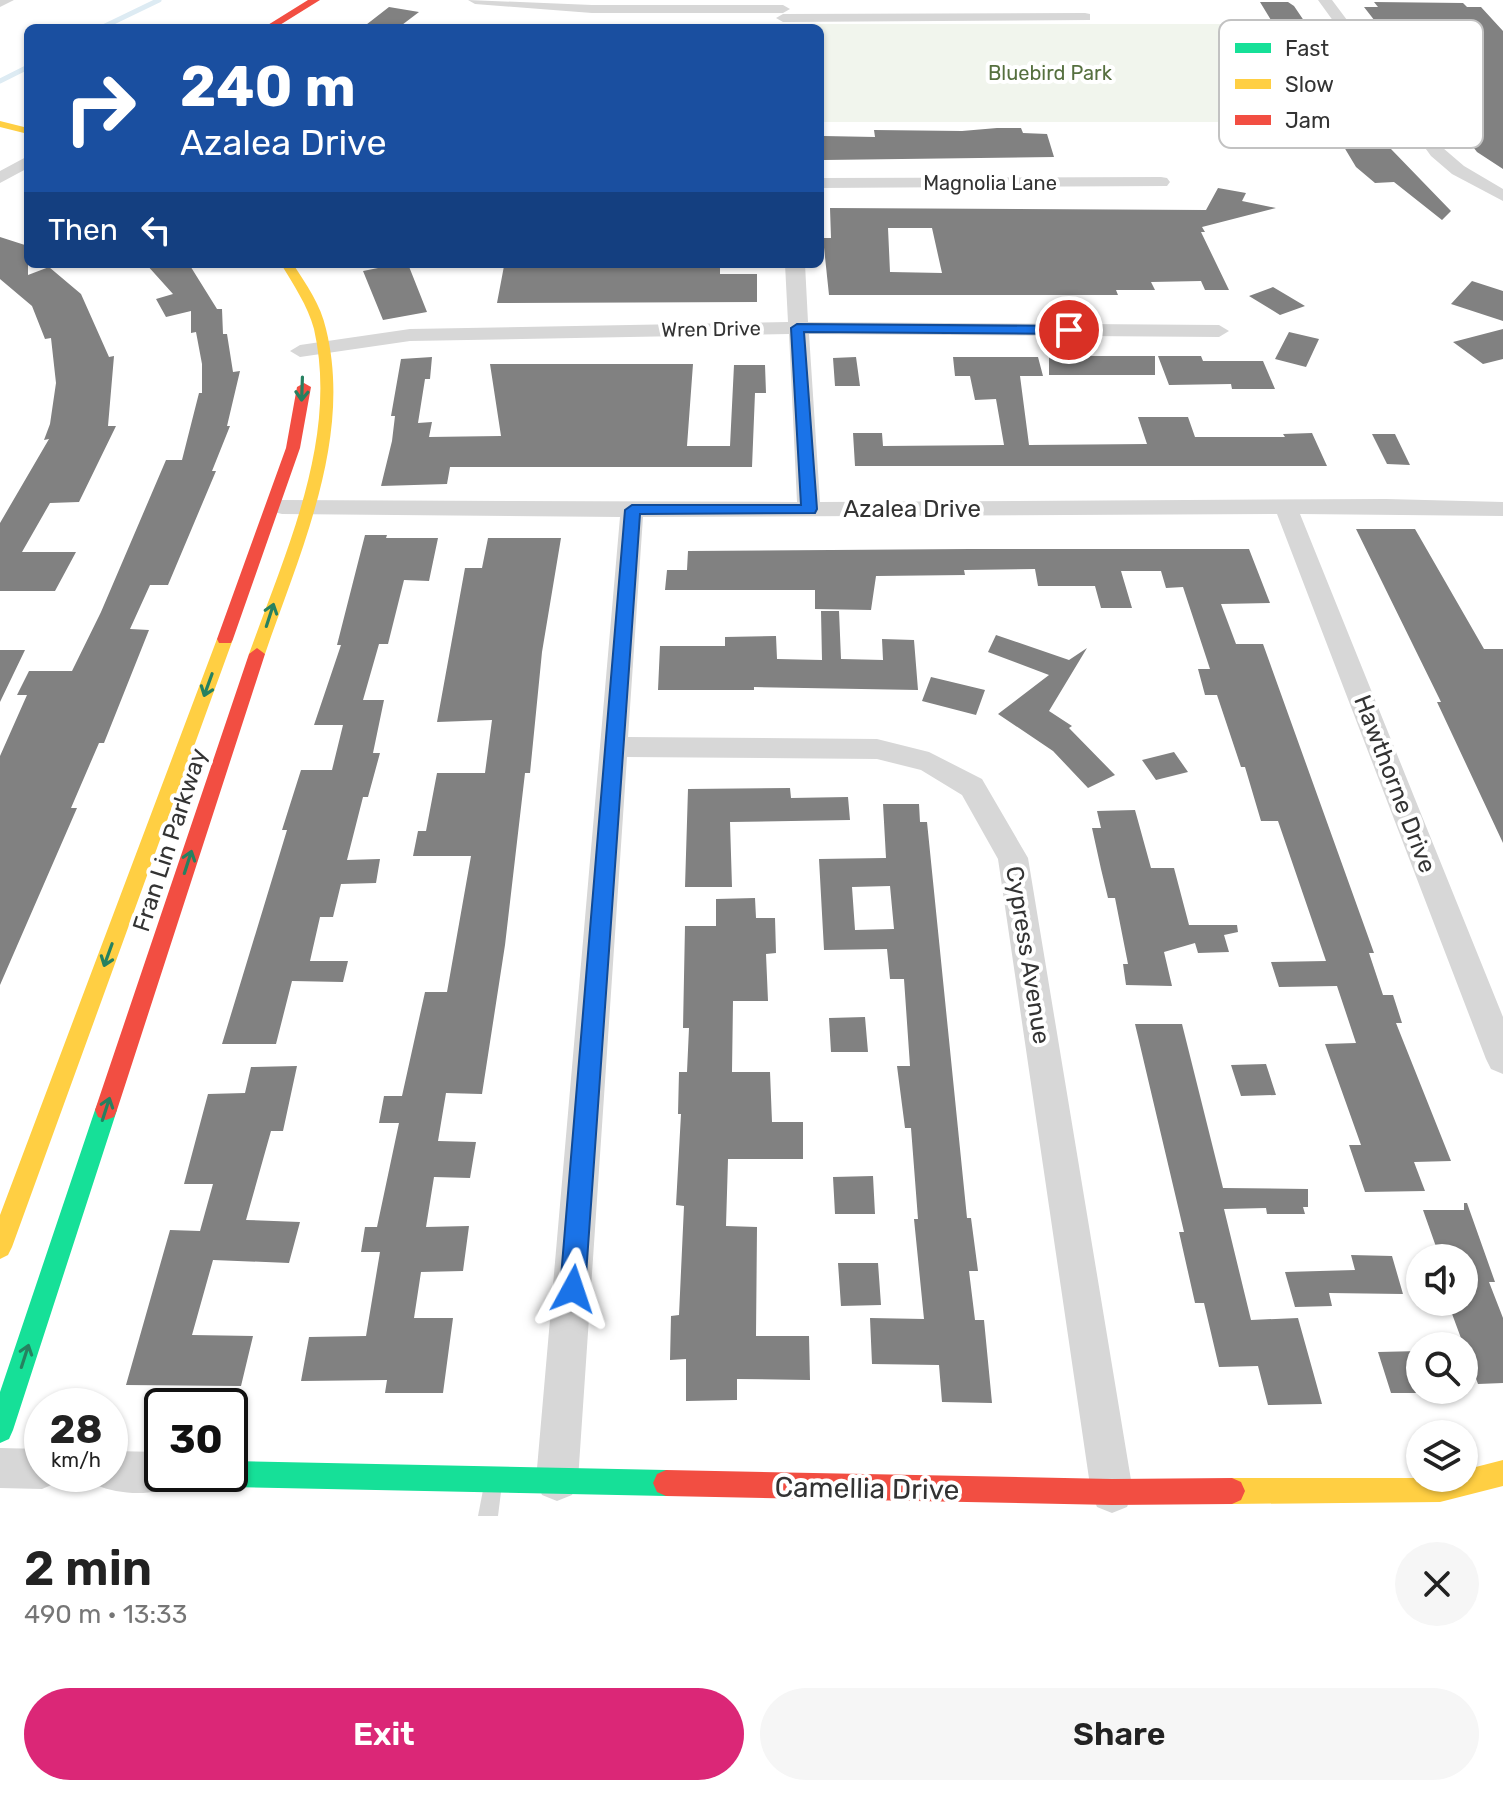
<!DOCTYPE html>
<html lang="en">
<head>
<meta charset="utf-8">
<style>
  :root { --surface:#fff; --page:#f6f6f6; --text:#222; --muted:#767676; --accent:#db2777 }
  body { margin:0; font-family:Rubik,sans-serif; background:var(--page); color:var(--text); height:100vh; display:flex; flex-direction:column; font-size:30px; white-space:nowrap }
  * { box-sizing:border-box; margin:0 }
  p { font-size:26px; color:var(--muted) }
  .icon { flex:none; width:44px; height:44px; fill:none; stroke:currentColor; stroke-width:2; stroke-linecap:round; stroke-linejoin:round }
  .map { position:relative; height:1516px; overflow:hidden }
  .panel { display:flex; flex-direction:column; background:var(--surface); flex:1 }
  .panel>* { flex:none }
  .top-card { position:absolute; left:24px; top:24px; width:800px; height:244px; border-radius:12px; box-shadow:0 2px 6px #0004; background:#1a4fa0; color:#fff; overflow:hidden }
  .fabs { position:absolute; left:1406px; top:1244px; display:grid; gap:16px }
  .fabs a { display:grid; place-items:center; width:72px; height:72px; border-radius:50%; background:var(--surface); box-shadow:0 2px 6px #0004; font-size:40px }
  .speed { position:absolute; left:24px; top:1388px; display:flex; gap:16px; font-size:40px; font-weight:700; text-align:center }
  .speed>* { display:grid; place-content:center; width:104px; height:104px; border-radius:50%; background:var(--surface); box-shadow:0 2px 6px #0004; line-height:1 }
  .speed small { font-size:20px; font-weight:400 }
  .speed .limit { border:4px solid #111; border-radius:12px; background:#fff; color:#111 }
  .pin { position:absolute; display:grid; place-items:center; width:68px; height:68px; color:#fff; margin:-34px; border:4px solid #fff; border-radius:50%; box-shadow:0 2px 8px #0007 }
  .me { position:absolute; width:88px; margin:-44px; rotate:5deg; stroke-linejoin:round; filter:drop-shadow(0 0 6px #0008) }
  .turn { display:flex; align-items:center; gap:28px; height:168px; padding:0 24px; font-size:36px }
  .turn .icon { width:104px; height:104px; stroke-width:2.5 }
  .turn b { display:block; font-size:56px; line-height:68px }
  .then { display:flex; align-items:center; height:76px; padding:0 24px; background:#0003; gap:16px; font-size:30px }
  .round { display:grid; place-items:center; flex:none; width:84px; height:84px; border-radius:42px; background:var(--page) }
  .summary { display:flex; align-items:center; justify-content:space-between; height:136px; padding:0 24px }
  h1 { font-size:48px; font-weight:600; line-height:60px }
  .primary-button { display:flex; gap:16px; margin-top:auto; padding:16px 24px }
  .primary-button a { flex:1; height:92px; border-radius:48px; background:var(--accent); color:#fff; font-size:32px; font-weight:600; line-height:92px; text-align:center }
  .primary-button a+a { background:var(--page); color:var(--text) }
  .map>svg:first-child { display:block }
  .green { fill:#f1f5ed }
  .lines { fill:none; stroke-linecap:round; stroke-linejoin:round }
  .stream { stroke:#ddebf3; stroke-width:5 }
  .building { fill:#818181; fill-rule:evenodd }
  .lane { fill:#d7d7d7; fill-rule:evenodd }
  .street { fill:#d7d7d7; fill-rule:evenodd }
  .fast { fill:#16e098; fill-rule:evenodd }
  .slow { fill:#ffcf43; fill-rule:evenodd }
  .jam { fill:#f24e42; fill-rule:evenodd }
  .oneway { stroke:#268160 }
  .route { fill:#1a73e8; stroke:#114b97; stroke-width:2 }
  .labels { text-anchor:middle; stroke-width:8; stroke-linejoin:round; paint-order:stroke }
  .far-park-label { font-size:20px; fill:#56703f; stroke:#fff }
  .far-street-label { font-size:20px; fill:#333; stroke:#fff }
  .street-label { font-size:24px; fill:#333; stroke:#fff }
  .near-street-label { font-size:28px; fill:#333; stroke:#fff }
  .key { fill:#fff; stroke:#c2c2c2; stroke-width:2 }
  .key-label { font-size:22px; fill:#333 }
</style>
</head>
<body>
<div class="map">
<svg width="1503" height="1516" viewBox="0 0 1503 1516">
  <rect width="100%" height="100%" fill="#fff"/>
  <path class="green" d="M797 24H1244L1303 122H820V28H798Z"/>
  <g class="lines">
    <path class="stream" d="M101 28 159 0
      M0 81 28 67"/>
  </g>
  <path class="building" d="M1260 2H1288L1294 6 1391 149 1451 211 1442 220 1394 182 1375 183 1356 167 1332 127H1328L1318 109H1312L1279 63H1297Z
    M1374 2 1463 3 1467 7H1481L1503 31V169L1477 152 1364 7H1378Z
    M389 7 419 12 398 28H362Z
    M997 128H1021L1023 133 1047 134 1054 157 824 160 823 136 875 137 874 130 962 131Z
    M1218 188 1246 193 1242 201 1276 208 1202 227 1205 232H1201L1229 290H1205L1201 281 1151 282 1155 290H1116L1118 295H829L823 238H831L830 208 1206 210ZM888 228H932L942 273 890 272Z
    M0 237 28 246V275L49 267 81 294 109 357 114 356 108 426H116L79 502 50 503 22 552H76L55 591H0V523L49 439 44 440 50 424 56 383 51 338 45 339 32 306 0 279Z
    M146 264H189L217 309H222L223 334H227L233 372 240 371 227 426H230L212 471H216L168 585H150L130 629 149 630 104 743H99L71 808H77L0 985V756L27 695H17L29 671H72L101 612 166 460H182L199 393H202V364L196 332 191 333V311L166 317 156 299 173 294Z
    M398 264H408L427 312 383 320 363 271Z
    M720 265V274H757V302L497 303 504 266Z
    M1472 281 1503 291V321L1451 304Z
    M1273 287 1305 306 1280 315 1249 296Z
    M1503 329V359L1483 364 1453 342Z
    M1289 332 1319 339 1306 367 1275 359Z
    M1049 356H1155V375H1049Z
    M1158 356H1201L1203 361H1263L1275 389H1232L1231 384 1169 385Z
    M432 357 430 379H425L418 423 432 422 429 437 501 436 490 364H693L687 446H730L734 365H765L766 393H755L752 467H450L447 484 381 486 392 441 395 416H391L401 359Z
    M856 357 860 386H835L833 358Z
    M953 357H1038L1043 376H1020L1029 445 1147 444 1138 417H1188L1195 437H1285L1283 434 1312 433 1327 466H855L853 433H882L883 446 1004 445 996 399 975 400 970 376H955Z
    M1372 434H1395L1410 465 1387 464Z
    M1356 529H1415L1484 649H1503V843L1437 702H1441Z
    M365 535H387L386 538H438L429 581 404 580 388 644H379L363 700H384L373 753H380L368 797H363L347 860 380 859 376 883 341 884 333 917H320L310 961H348L343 982 292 981 276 1044H222L287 830H282L301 770H332L343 725H314L341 645H337Z
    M488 538H561L542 652 530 773H525L505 945 482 1094 446 1093 438 1141 476 1142 470 1178 434 1177 426 1227 469 1226 463 1271 421 1272 414 1318H453L443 1393H385L387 1380 301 1381 309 1337 366 1336 380 1252H361L365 1227H377L399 1123H379L384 1096H402L425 992H447L471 856H413L418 831H426L437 773H485L492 720 437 722 465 568H482Z
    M970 549H1249L1270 603 1221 604 1236 644H1263L1374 953H1369L1383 995H1393L1402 1023H1396L1451 1161 1414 1162 1425 1191 1365 1192 1349 1145H1361L1325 1044 1356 1043 1337 986 1279 987 1271 962 1326 961 1278 821H1261L1245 767H1241L1217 695H1205L1198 669H1210L1183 587 1166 588 1161 571H1121L1132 608H1101L1095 586H1038L1035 569 964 570 965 575 876 576 871 610 815 609V590H665L667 570H687L688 551Z
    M821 611H839L841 659 883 660 882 639 914 640 918 690 754 687V690H658L660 646H725V637L776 636 777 659 822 660Z
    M996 635 1069 660 1087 648 1049 711 1072 726 1069 728 1115 775 1088 788 1053 751 998 714 1049 675 988 652Z
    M0 650H25L0 702Z
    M931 677 985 690 976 715 922 701Z
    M1174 752 1188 772 1156 780 1142 760Z
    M790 788 791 798 848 797 850 820 730 822 732 887H685L688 789Z
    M883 804H919L920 822H927L967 1218H971L978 1271H969L975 1320H984L992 1403 942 1402 939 1365 872 1364 870 1318 924 1319 914 1219H918L911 1128H905L897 1066H910L904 979H890L887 949 824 950 819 859 886 858ZM890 886 894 929 855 930 852 887Z
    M1135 810 1151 868H1174L1189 925H1237L1238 932 1224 935 1229 952 1198 953 1195 943 1164 952 1172 986 1126 985 1123 964H1128L1115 898H1108L1101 869 1092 828H1101L1097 811Z
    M755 898 756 918H775L776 953 766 954 768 1001H733L732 1072H770L772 1122H803V1159H728L726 1226 757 1227 756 1336H809L810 1380 737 1379V1400L686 1401V1359L670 1360 671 1316 679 1315 684 1206 676 1205 681 1114H678L679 1072H687L689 1028H683L685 926H716V899Z
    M865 1017 868 1052H831L829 1018Z
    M1135 1024H1182L1223 1188 1308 1189V1207H1303L1305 1214H1267L1266 1208 1224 1209 1251 1320 1298 1318 1322 1404 1268 1405 1258 1366 1219 1367 1204 1303H1195L1179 1232H1184Z
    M1266 1064 1276 1095 1241 1096 1231 1065Z
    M297 1066 283 1131H271L246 1220 300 1222 289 1263 213 1260 192 1335 253 1336 241 1386 126 1385 170 1230 200 1231 213 1184H184L208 1094 245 1093 251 1067Z
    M873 1176 875 1214H835L833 1177Z
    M1464 1203H1467L1495 1282H1489L1503 1318V1383L1478 1384 1448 1303H1464V1258H1440L1423 1210H1464Z
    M1351 1255 1392 1256 1403 1294 1329 1293 1332 1306 1295 1307 1285 1272 1355 1270Z
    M838 1263H878L881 1305 841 1306Z
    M1420 1351V1393H1391L1378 1352Z"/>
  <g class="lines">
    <path class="lane" d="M491 1482 498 1485 501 1492 498 1516H478L484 1485Z"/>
    <path class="street" d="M0 0H14L0 7Z
      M468 0 592 5H783L790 9 783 13H592L475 4Z
      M1318 0H1332L1443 148 1464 166 1503 189V201L1452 174 1431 156Z
      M1085 13 1090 14V20L783 22 776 18 783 14Z
      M28 156V168L0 183V171Z
      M1161 177 1167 178 1170 182 1167 186 820 188V178Z
      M785 264H805L808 322 1219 325 1229 331 1219 337 809 334 820 502 1386 499 1503 502V516L1300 514 1503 1017V1074L1491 1069 1486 1059 1277 514 643 517 628 737 877 739 929 752 982 779 1028 858 1133 1492 1127 1507 1112 1513 1097 1507 1091 1492 998 859 962 795 921 770 877 759 627 757 578 1480 572 1495 557 1501 542 1495 536 1480 620 517 282 514 274 512 270 507 274 502 282 500 797 502 789 334 410 341 300 357 290 351 300 345 410 329 788 322Z
      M0 1448 42 1449V1474H60L56 1483 42 1489 0 1488Z
      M110 1451 162 1452V1474H182L176 1486C153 1496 119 1495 96 1485L91 1474H110Z"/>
    <path class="fast" d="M106 1100 114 1103 117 1110 13 1430 9 1439 0 1443V1392L95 1110 98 1103Z
      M230 1461 666 1470 675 1474 679 1483 675 1492 666 1496 230 1487 221 1483 217 1474H230Z"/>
    <path class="slow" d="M0 121 28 128V134L0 127Z
      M281 264H293C306 284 321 305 326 329 353 438 300 552 265 654L257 660 249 654C285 553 339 439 314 329 308 306 293 284 281 264Z
      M225 633 233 639 12 1247 8 1255 0 1259V1215L217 639Z
      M1503 1460V1486L1440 1502 1232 1504 1223 1500 1219 1491 1223 1482 1232 1478H1464V1470Z"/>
    <path class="jam" d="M308 0H320L275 28H263Z
      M304 383 311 387 300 448 233 639 231 643H219L217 639 286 448 297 387Z
      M257 648 265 654 117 1110 114 1117 106 1120 98 1117 95 1110 249 654Z
      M666 1470 1112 1479 1232 1478 1241 1482 1245 1491 1241 1500 1232 1504 1112 1505 666 1496 657 1492 653 1483 657 1474Z"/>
  </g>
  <defs><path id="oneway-shaft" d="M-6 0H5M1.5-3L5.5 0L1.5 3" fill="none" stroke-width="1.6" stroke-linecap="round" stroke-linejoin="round" transform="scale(2)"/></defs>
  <g class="oneway">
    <use href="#oneway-shaft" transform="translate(302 389) rotate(92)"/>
    <use href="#oneway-shaft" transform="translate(270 615) rotate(-72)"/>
    <use href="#oneway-shaft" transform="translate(208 685) rotate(110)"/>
    <use href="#oneway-shaft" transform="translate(188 862) rotate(-72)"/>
    <use href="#oneway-shaft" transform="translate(108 955) rotate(110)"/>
    <use href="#oneway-shaft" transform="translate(106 1109) rotate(-72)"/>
    <use href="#oneway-shaft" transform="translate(25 1356) rotate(-72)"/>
  </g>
  <path class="route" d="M797 324 1069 326 1075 330 1069 334 804 332 817 509 815 513 640 514 585 1289 581 1297 573 1301 564 1297 560 1289 625 510 632 505H801L791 328Z"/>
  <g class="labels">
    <g class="far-park-label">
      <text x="1050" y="80">Bluebird Park</text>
    </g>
    <g class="far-street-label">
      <text x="990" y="190">Magnolia Lane</text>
      <text transform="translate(711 329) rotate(-1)" y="7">Wren Drive</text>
    </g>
    <g class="street-label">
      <text x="912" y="517">Azalea Drive</text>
      <text transform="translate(1395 784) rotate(69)" y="8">Hawthorne Drive</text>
      <text transform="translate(170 840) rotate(-72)" y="8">Fran Lin Parkway</text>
      <text transform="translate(1028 955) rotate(81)" y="8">Cypress Avenue</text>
    </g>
    <g class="near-street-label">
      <text transform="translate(867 1488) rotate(1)" y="10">Camellia Drive</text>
    </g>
  </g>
  <rect x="1219" y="20" width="264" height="128" rx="12" class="key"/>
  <rect x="1235" y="43" width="36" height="10" fill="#16e098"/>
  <rect x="1235" y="79" width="36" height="10" fill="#ffcf43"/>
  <rect x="1235" y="115" width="36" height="10" fill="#f24e42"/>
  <g class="key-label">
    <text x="1285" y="56">Fast</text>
    <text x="1285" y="92">Slow</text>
    <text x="1285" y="128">Jam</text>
  </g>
</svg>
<div class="fabs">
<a><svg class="icon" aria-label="sound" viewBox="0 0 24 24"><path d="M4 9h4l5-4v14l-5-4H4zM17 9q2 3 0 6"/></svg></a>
<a><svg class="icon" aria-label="search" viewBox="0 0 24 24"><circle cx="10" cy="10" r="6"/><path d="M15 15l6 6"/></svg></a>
<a><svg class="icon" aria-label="layers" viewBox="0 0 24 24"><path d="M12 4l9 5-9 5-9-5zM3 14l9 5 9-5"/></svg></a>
</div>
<div class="speed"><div>28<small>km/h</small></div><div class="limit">30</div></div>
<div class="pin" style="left:1069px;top:330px;background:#d93025"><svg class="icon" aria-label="arrive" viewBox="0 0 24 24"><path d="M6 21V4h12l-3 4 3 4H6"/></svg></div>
<svg class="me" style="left:573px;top:1289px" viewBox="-20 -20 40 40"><path d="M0-17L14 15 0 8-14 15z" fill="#1a73e8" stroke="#fff" stroke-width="4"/></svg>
<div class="top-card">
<div class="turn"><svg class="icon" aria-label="right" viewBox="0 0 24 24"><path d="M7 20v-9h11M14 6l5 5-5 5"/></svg><div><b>240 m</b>Azalea Drive</div></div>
<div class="then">Then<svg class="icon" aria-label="left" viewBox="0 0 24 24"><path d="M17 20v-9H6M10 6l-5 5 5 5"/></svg></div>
</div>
</div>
<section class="panel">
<div class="summary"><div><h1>2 min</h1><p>490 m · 13:33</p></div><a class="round"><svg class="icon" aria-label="close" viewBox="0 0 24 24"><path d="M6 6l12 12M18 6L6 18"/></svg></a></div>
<div class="primary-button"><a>Exit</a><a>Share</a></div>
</section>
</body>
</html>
